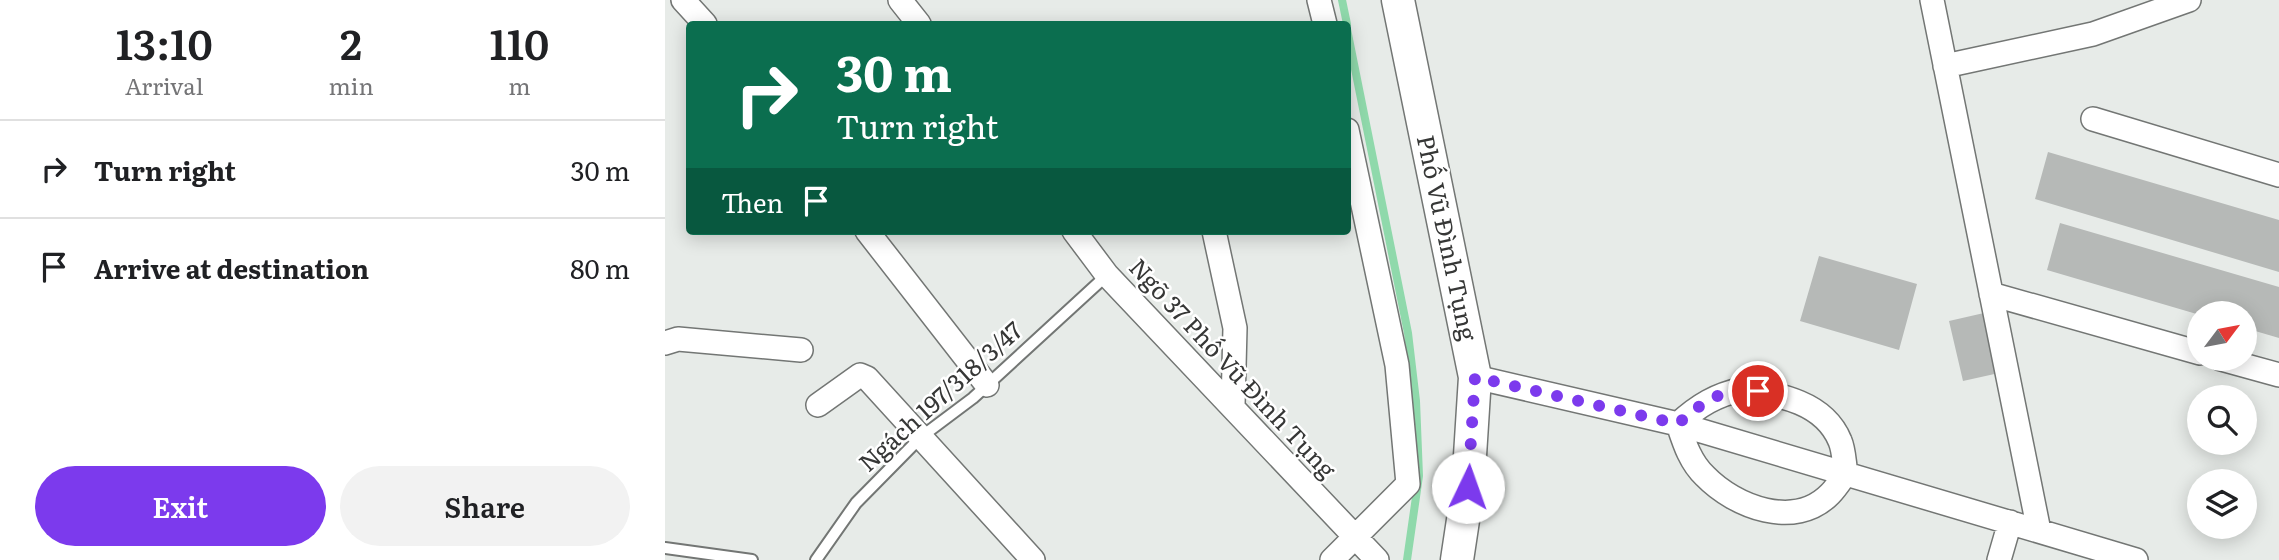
<!DOCTYPE html>
<html lang="en">
<head>
<meta charset="utf-8">
<style>
  :root { --surface:#fff; --page:#f2f2f2; --text:#202124; --muted:#757577; --line:#e0e0e0; --accent:#7c3aed }
  body { margin:0; font-family:Literata,serif; background:var(--page); color:var(--text); height:100vh; display:flex; flex-direction:column; font-size:26px; white-space:nowrap }
  * { box-sizing:border-box; margin:0 }
  p { font-size:23px; color:var(--muted) }
  .icon { flex:none; width:38px; height:38px; fill:none; stroke:currentColor; stroke-width:2; stroke-linecap:round; stroke-linejoin:round }
  .map { position:relative; flex:1; overflow:hidden }
  .side { display:flex; flex-direction:column; background:var(--surface); width:665px }
  .side>* { flex:none }
  .guide { position:absolute; left:21px; top:21px; width:665px; height:214px; border-radius:7px; box-shadow:0 4px 18px #0003; background:#0b6e4f; color:#fff; overflow:hidden }
  .needle { width:46px; rotate:58deg }
  .fabs { position:absolute; left:1522px; top:301px; display:grid; gap:14px }
  .fabs a { display:grid; place-items:center; width:70px; height:70px; border-radius:50%; background:var(--surface); box-shadow:0 4px 18px #0003; font-size:35px }
  .pin { position:absolute; display:grid; place-items:center; width:60px; height:60px; color:#fff; margin:-30px; border:4px solid #fff; border-radius:50%; box-shadow:0 2px 7px #0007 }
  .me { position:absolute; width:77px; margin:-38px; rotate:3deg; stroke-linejoin:round; filter:drop-shadow(0 0 5px #0008) }
  .turn { display:flex; align-items:center; gap:24px; height:147px; padding:0 35px; font-size:32px }
  .turn .icon { width:91px; height:91px; stroke-width:2.5 }
  .turn b { display:block; font-size:49px; line-height:60px }
  .then { display:flex; align-items:center; height:66px; padding:0 35px; background:#0003; gap:14px; font-size:26px }
  .eta { display:flex; justify-content:space-evenly; align-items:center; height:119px; text-align:center }
  .eta b { font-size:42px; font-weight:600; line-height:49px }
  .cta { display:flex; gap:14px; margin-top:auto; padding:14px 35px }
  .cta a { flex:1; height:80px; border-radius:42px; background:var(--accent); color:#fff; font-size:28px; font-weight:600; line-height:80px; text-align:center }
  .cta a+a { background:var(--page); color:var(--text) }
  ul { padding:0; list-style:none }
  li { display:flex; align-items:center; gap:21px; height:98px; padding:0 35px; border-top:2px solid var(--line) }
  li div { flex:1 }
  li b { display:block; font-size:26px }
  li em { font-style:normal }
  main { display:flex; flex:1; min-height:0 }
  .map>svg:first-child { display:block }
  .lines { fill:none; stroke-linecap:round; stroke-linejoin:round }
  .stream { stroke:#8fd9ab; stroke-width:8 }
  .building { fill:#b6b9b7 }
  .lane-casing { stroke:#737674; stroke-width:14 }
  .street-casing { stroke:#737674; stroke-width:26 }
  .secondary-casing { stroke:#737674; stroke-width:35 }
  .lane { stroke:#fff; stroke-width:10 }
  .street { stroke:#fff; stroke-width:23 }
  .secondary { stroke:#fff; stroke-width:32 }
  .route { stroke:#7c3aed; stroke-width:12; stroke-dasharray:0 21.6 }
  .labels { text-anchor:middle; stroke-width:5; stroke-linejoin:round; paint-order:stroke }
  .street-label { font-size:24px; fill:#363736; stroke:#fff }
</style>
</head>
<body>
<main>
<section class="side">
<div class="eta">
<div><b>13:10</b><p>Arrival</p></div>
<div><b>2</b><p>min</p></div>
<div><b>110</b><p>m</p></div>
</div>
<ul>
<li><svg class="icon" aria-label="right" viewBox="0 0 24 24"><path d="M7 20v-9h11M14 6l5 5-5 5"/></svg><div><b>Turn right</b></div><em>30 m</em></li>
<li><svg class="icon" aria-label="arrive" viewBox="0 0 24 24"><path d="M6 21V4h12l-3 4 3 4H6"/></svg><div><b>Arrive at destination</b></div><em>80 m</em></li>
</ul>
<div class="cta"><a>Exit</a><a>Share</a></div>
</section>
<div class="map">
<svg width="1614" height="560" viewBox="0 0 1614 560">
  <rect width="100%" height="100%" fill="#e7ebe8"/>
  <g class="lines">
    <path class="stream" d="M677 0 682 24
      M682 29 743 333 751 401 754 476 742 560"/>
  </g>
  <path class="building" d="M1383 152 1614 220V272L1370 199Z
    M1395 223 1614 287V338L1580 328V313L1535 315 1382 270Z
    M1154 256 1252 284 1234 350 1135 321Z
    M1319 313 1334 373 1298 381 1284 321Z"/>
  <g class="lines">
    <defs>
      <path id="lane" d="M0 548 87 560
        M151 560 191 503 256 437 308 398 442 275"/>
      <path id="street" d="M18 0 40 24
        M235 0 254 24
        M654 0 660 24
        M1267 0 1374 531
        M1280 66 1428 34 1524 0
        M1428 119 1614 175
        M202 231 322 385
        M409 231 442 275 712 560
        M549 231 570 328 568 405
        M1326 294 1535 353
        M0 343 13 339 136 350
        M1556 359 1614 375
        M810 377 1013 424 1471 560
        M1078 389C1115 395 1159 402 1175 441 1179 450 1179 463 1181 473 1176 480 1171 488 1165 494 1130 530 1070 507 1040 476 1025 462 1019 442 1013 424 1034 405 1051 395 1078 389Z
        M153 405 195 375 202 378 368 560
        M667 560 743 484 732 365 682 130
        M1334 560 1345 522"/>
      <path id="secondary" d="M733 0 810 377 803 487 792 560"/>
    </defs>
    <use href="#lane" class="lane-casing"/>
    <use href="#street" class="street-casing"/>
    <use href="#secondary" class="secondary-casing"/>
    <use href="#lane" class="lane"/>
    <use href="#street" class="street"/>
    <use href="#secondary" class="secondary"/>
  </g>
  <g class="lines">
    <path class="route" d="M803 487 810 377 1013 424C1036 403 1061 385 1093 391"/>
  </g>
  <g class="labels">
    <g class="street-label">
      <text transform="translate(781 238) rotate(78)" y="8">Phố Vũ Đình Tụng</text>
      <text transform="translate(567 369) rotate(47)" y="8">Ngõ 37 Phố Vũ Đình Tụng</text>
      <text transform="translate(276 397) rotate(-42)" y="8">Ngách 197/318/3/47</text>
    </g>
  </g>
</svg>
<div class="fabs">
<a><svg class="needle" viewBox="-14 -14 28 28"><path d="M0-13l5 13h-10z" fill="#e53935"/><path d="M0 13l5-13h-10z" fill="#757577"/></svg></a>
<a><svg class="icon" aria-label="search" viewBox="0 0 24 24"><circle cx="10" cy="10" r="6"/><path d="M15 15l6 6"/></svg></a>
<a><svg class="icon" aria-label="layers" viewBox="0 0 24 24"><path d="M12 4l9 5-9 5-9-5zM3 14l9 5 9-5"/></svg></a>
</div>
<div class="pin" style="left:1093px;top:391px;background:#d93025"><svg class="icon" aria-label="arrive" viewBox="0 0 24 24"><path d="M6 21V4h12l-3 4 3 4H6"/></svg></div>
<svg class="me" style="left:803px;top:487px" viewBox="-20 -20 40 40"><circle r="19" fill="#fff"/><path d="M0-13L10 11 0 6-10 11z" fill="#7c3aed"/></svg>
<div class="guide">
<div class="turn"><svg class="icon" aria-label="right" viewBox="0 0 24 24"><path d="M7 20v-9h11M14 6l5 5-5 5"/></svg><div><b>30 m</b>Turn right</div></div>
<div class="then">Then<svg class="icon" aria-label="arrive" viewBox="0 0 24 24"><path d="M6 21V4h12l-3 4 3 4H6"/></svg></div>
</div>
</div>
</main>
</body>
</html>
